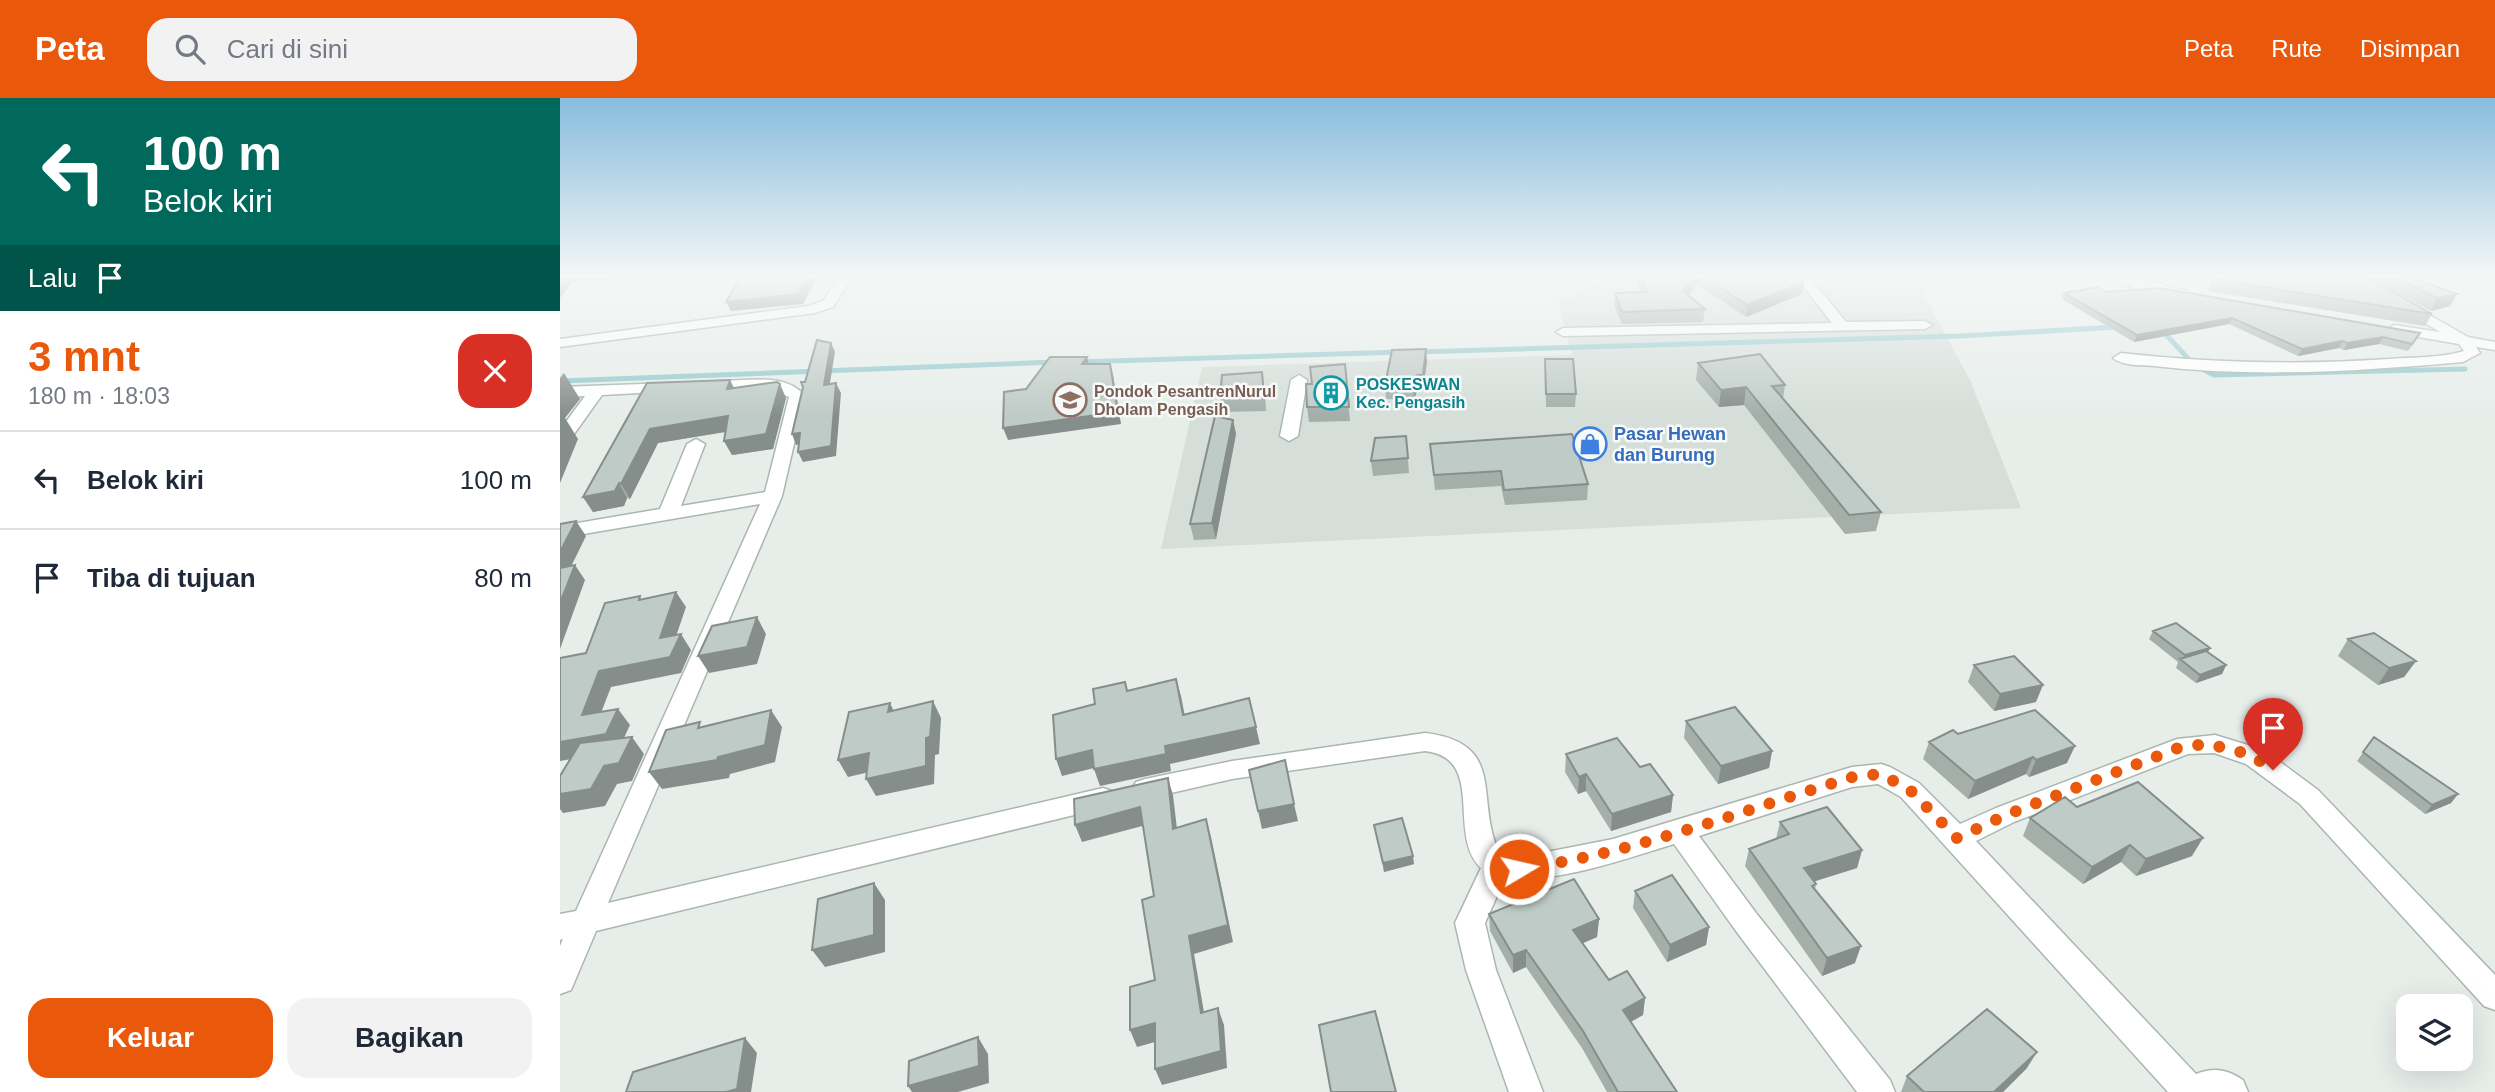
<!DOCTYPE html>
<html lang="id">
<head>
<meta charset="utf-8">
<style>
  :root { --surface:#fff; --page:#f2f2f3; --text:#1f2937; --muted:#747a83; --line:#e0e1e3; --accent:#ea580c }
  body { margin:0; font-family:Helvetica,sans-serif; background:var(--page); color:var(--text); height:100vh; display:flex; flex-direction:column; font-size:26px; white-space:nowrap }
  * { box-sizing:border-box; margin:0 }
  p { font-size:23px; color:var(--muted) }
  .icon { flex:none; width:38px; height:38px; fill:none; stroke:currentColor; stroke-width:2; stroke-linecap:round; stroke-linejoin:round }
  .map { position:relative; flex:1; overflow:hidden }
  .sheet { display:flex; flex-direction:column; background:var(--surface); width:560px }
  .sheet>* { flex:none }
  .guide { background:#00695c; color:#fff; overflow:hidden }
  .tools { position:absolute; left:1836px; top:896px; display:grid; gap:14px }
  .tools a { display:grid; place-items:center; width:77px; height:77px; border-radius:14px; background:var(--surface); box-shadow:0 7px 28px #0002; font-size:35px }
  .pin { position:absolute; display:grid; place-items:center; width:60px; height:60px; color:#fff; margin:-72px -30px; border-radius:50% 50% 50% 0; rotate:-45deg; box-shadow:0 0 7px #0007 }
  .pin .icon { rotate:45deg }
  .me { position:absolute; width:77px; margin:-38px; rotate:81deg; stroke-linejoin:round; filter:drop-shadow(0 0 5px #0008) }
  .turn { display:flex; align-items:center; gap:24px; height:147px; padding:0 28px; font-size:32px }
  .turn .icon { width:91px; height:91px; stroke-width:2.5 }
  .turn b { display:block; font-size:49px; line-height:60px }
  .then { display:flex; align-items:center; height:66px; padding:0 28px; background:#0003; gap:14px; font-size:26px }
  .round { display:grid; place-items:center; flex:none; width:74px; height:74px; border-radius:21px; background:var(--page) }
  .headline { display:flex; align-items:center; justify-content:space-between; height:119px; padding:0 28px }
  h1 { font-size:42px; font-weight:800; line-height:52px; color:var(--accent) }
  .primary-button { display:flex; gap:14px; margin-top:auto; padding:14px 28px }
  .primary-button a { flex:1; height:80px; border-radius:21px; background:var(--accent); color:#fff; font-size:28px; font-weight:800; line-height:80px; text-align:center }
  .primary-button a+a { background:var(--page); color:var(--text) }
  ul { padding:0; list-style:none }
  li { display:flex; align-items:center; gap:21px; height:98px; padding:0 28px; border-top:2px solid var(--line) }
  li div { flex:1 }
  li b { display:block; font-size:26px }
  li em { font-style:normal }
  header { display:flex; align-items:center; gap:42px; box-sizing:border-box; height:98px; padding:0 35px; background:var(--accent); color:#fff }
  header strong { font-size:33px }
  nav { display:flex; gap:38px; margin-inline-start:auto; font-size:24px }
  .search { width:490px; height:63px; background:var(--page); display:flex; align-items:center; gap:18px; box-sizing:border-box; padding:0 24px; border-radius:21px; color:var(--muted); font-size:26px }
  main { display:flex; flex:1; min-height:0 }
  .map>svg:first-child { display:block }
  .built { fill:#d5ded9 }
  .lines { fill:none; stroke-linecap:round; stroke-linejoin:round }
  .stream { stroke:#95c9cc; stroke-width:5 }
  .minor-casing { stroke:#aab6b0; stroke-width:3 }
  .minor { fill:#fff; fill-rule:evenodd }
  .wall { fill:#a4afaa }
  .shaded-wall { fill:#868e8b }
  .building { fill:#bfcbc6; stroke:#868e8b; stroke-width:2 }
  .route { stroke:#ea580c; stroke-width:12; stroke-dasharray:0 21.6 }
  .labels { text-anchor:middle; stroke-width:5; stroke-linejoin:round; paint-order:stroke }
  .far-culture-label { font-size:16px; font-weight:bold; fill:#0d838f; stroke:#f7faf8; text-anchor:start }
  .far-education-label { font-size:16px; font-weight:bold; fill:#785e54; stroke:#f7faf8; text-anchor:start }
  .shop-label { font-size:18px; font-weight:bold; fill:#366cbe; stroke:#f7faf8; text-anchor:start }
</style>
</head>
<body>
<header>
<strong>Peta</strong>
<div class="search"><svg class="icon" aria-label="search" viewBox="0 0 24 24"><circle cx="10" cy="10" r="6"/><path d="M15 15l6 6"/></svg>Cari di sini</div>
<nav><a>Peta</a><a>Rute</a><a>Disimpan</a></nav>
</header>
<main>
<section class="sheet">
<div class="guide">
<div class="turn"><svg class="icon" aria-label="left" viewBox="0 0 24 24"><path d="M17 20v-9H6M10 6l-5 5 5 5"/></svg><div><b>100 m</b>Belok kiri</div></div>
<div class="then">Lalu<svg class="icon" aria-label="arrive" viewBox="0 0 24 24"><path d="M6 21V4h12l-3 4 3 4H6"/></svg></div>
</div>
<div class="headline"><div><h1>3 mnt</h1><p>180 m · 18:03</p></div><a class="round" style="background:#d93025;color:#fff"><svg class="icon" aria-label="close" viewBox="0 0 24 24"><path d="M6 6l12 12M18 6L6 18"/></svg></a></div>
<ul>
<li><svg class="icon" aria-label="left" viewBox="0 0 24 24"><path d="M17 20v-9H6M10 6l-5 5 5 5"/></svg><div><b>Belok kiri</b></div><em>100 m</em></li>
<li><svg class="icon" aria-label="arrive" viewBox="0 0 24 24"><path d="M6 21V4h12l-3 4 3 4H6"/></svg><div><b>Tiba di tujuan</b></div><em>80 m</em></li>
</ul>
<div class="primary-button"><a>Keluar</a><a>Bagikan</a></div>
</section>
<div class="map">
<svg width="1935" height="994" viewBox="0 0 1935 994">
  <rect width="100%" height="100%" fill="#e7eeea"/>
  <path class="built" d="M1052 179H1392L1363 195 1410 282 1461 410 601 451 642 269 1012 257 998 204Z"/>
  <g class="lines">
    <path class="stream" d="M1601 231 1634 267 1654 277 1905 271
      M857 254 1400 238 1557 229
      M517 264 840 254
      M0 283 494 264"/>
    <defs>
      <path id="minor" d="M279 179H292L273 209 255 215 0 249V241L248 208 263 203Z
        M1236 179H1249L1286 224 1365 223 1372 227 1365 231 1003 238 996 234 1003 230 1272 225Z
        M1549 179H1568L1627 193 1629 196 1622 200 1577 191Z
        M1847 204 1908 239 1935 244V252L1916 249 1920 255 1903 264C1801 273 1697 280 1594 268 1582 267 1562 268 1553 260L1561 255C1650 265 1740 267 1829 261 1853 259 1881 260 1904 253L1899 246 1829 234 1827 231 1834 227 1880 234 1842 211 1840 208Z
        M739 277 747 282 738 338 729 343 720 338 731 282Z
        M181 282C203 281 230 279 245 298L222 398 48 805 543 690 552 693 556 700 552 707 543 710 36 833 11 892 0 896V848L3 841 0 842V816L16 813 200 406 0 440V428L100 411 127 346 136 341 145 346 121 408 205 394 229 299 209 291 146 294 138 289 146 284Z
        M110 285 118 290 116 293 42 297 7 346 0 347V332L25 298 0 299V289Z
        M865 635C947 645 915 699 938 752L945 757 962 759 1053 741 1292 669 1321 666 1330 669 1359 685 1400 726 1436 710 1617 641 1655 637 1704 652 1758 692 1935 877V912L1924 908 1740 706 1686 666 1654 655 1628 656 1454 724 1416 743 1636 976C1654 969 1667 971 1683 982L1688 994H1608L1341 699 1318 686 1292 689 1139 738 1196 815 1330 982 1335 994H1297L1176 833 1114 746C1061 762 1000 785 945 780L925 825 936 872 983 994H949L906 872 895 825 921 770C886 737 927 660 865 653L672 681 585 701 576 698 572 691 576 684 585 681 672 663Z"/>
    </defs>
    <use href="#minor" class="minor-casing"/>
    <use href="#minor" class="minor"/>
  </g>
  <path class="wall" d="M0 179H56L52 182 12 184 0 200Z
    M1077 179H1240L1242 196 1186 219 1137 186 1128 197 1145 211 1143 224 1062 226 1054 207 1055 195 1081 194 1076 184Z
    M1657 179H1807L1872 216 1865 228 1648 193 1653 181H1656Z
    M1808 179H1849L1890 208 1871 213Z
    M1546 194 1856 242 1848 253 1819 246 1784 252 1779 250 1738 258 1669 226 1574 244 1502 201 1504 195Z
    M985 261 1016 296 1015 309H986Z
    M867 264 863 290H858L854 302 826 301 825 287Z
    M1138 265 1225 287 1223 301 1321 414 1316 433 1285 436 1184 307 1159 309 1136 282Z
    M785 266 790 323 749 324 747 309 752 286Z
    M702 274 706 313 662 314 660 300Z
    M170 282 174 290 226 300 213 351 172 357 164 343 166 334 98 345 70 401 67 400 64 408 33 414 23 399Z
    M673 322 676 336 656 441 634 442 630 426Z
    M846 338 849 375 813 378 811 363Z
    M870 346 1028 386 1027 402 945 407 941 388 875 392Z
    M1593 533 1650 550 1648 554 1666 567 1662 576 1636 585 1616 570 1618 564 1589 541Z
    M1788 541 1856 563 1844 579 1818 587 1778 558Z
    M1414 567 1476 604 1434 613 1408 584Z
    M1126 623 1212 653 1209 670 1158 686 1124 640Z
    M1398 636 1507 665 1469 679 1466 676 1408 701 1363 661 1369 644Z
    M1814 639 1898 696 1891 705 1865 716 1797 663Z
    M1006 656 1080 669 1113 697 1111 714 1051 733 1026 693 1018 696 1005 674Z
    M1517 709 1632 758 1576 778 1561 764 1523 786 1463 738 1470 720Z
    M1220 724 1302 752 1297 770 1254 783 1256 786 1255 791 1295 865 1262 878 1185 768 1189 751 1216 741Z
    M814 727 854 766 824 774Z
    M1075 793 1149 829 1146 847 1107 864 1073 810Z
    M929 816 1039 821 1037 839 1022 845 1049 882 1085 900 1083 917 1071 924 1117 994H1047L1022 950 966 869 953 875 930 833Z
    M1467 970 1443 994H1341L1347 978Z"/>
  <path class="shaded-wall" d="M5 179H9L12 184 0 200V186Z
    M248 179H255L256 181 243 206 171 213 166 204Z
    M1134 179H1137V186L1122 205 1123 193Z
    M1244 184 1242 196 1186 219 1187 207Z
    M1897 196 1890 208 1871 213 1877 200Z
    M1672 220 1669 226 1574 244 1577 237Z
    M1823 239 1819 246 1784 252 1787 245Z
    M1782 243 1779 250 1738 258 1742 251Z
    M271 245 275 254 268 297 264 287Z
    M866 251 867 264 863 290V277Z
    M527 259 530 270 522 266Z
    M550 266 553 277 561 326 448 342 443 330Z
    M702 274 704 288 706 313 704 298Z
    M4 275 20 301 5 320 18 341 0 385V280Z
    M857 277 858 290 854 302 853 288Z
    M170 282 177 296 167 291Z
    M276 285 281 295 276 358 243 364 238 354Z
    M220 286 226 300 213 351 172 357 164 343Z
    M1186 289 1184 307 1159 309 1161 292Z
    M168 318 176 332 98 345 70 401 61 386 90 331Z
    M673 322 676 336 656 441 652 425Z
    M240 335 245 345 236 347 232 336Z
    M59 385 67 400 64 408 33 414 23 399Z
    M16 423 26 438 2 487 0 485V454Z
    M15 467 25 482 0 551V505Z
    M116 494 126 509 110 556 100 540Z
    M197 519 206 536 197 566 149 575 138 558Z
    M121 536 131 552 121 575 51 589 34 633 22 617 39 573Z
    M1650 550 1645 559 1622 563 1625 557Z
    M1856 563 1844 579 1818 587 1829 570Z
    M1666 567 1662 576 1636 585 1640 577Z
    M616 581 621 598 628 634 623 617Z
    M1483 587 1476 604 1434 613 1440 596Z
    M373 603 381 620 379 656 375 657 374 686 316 698 306 681 366 640Z
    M330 605 338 622 328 614Z
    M58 611 70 627 58 653 0 663V644Z
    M211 612 222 629 215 664 170 676 169 680 102 691 89 674 158 659Z
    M696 629 700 646 610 666 611 673 540 688 534 671 605 648Z
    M72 639 84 656 72 683 57 686 45 708 3 715 0 711V696L44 668Z
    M1515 648 1507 665 1469 679 1476 662Z
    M532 652 538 669 502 678 496 661Z
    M1212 653 1209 670 1158 686 1161 668Z
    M309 655 318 672 288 679 278 662Z
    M1473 659 1466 676 1408 701 1415 683Z
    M1026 676V693L1018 696 1019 679Z
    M608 680 613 697 619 748 613 731Z
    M1898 696 1891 705 1865 716 1872 707Z
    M1113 697 1111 714 1051 733 1052 716Z
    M734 706 738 723 702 731 698 713Z
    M580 709 586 727 522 744 515 727Z
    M646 721 651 739 673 844 634 856 647 932 641 915 629 838Z
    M1643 740 1632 758 1576 778 1586 761Z
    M1570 747 1561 764 1523 786 1532 769Z
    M1302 752 1297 770 1240 788 1244 770Z
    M853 758 854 766 824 774 823 765Z
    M314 785 325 802V854L265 869 252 852Z
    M1039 821 1037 839 1012 850 1013 832Z
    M1149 829 1146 847 1107 864 1110 847Z
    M1301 848 1295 865 1262 878 1267 860Z
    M966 852V869L953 875V857Z
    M1085 900 1083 917 1061 929 1063 912Z
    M658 910 664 927 667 970 602 987 595 971Z
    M595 925 602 942 577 949 570 932Z
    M418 939 428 956 429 985 398 994H352L348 988Z
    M185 940 197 955 191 994H166Z
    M1477 954 1467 970 1443 994H1435Z"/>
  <path class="building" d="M0 179H5L0 186Z
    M181 179H248L239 196 166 204Z
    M1080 179H1134L1123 193 1145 211 1062 214 1055 195 1087 194Z
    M1145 179H1240L1244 184 1187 207Z
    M1668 179H1807L1872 216 1653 181 1671 180Z
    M1836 179H1849L1897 196 1877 200Z
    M1538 189 1546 194 1600 190 1860 235 1852 246 1823 239 1787 245 1782 243 1742 251 1672 220 1577 237 1504 195Z
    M257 242 271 245 264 287 276 285 271 348 238 354 240 335 232 336 243 289 241 284H245Z
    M866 251 863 277H857L853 288 825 287 832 252Z
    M1200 256 1225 287 1212 288 1321 414 1289 417 1186 289 1161 292 1138 265Z
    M490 259H527L522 266H550L558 314 443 330 444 294 466 291Z
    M985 261H1013L1016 296H986Z
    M785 266 789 309H747L746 286H752L750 269Z
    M702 274 704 298 660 300 662 277Z
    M170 282 167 291 217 284 220 286 206 336 164 343 168 318 90 331 61 386 59 385 55 393 23 399 87 285Z
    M655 318 673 322 652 425 630 426Z
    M1012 336 1028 386 944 392 941 373 874 377 870 346Z
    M846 338 848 360 811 363 815 340Z
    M16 423 0 454V426Z
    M15 467 0 505V470Z
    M116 494 100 540 121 536 110 559 39 573 22 617 58 611 46 636 0 644V560L26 555 45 505 80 498 79 502Z
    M197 519 187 549 138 558 152 528Z
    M1616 525 1650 550 1625 557 1593 533Z
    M1814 535 1856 563 1829 570 1788 541Z
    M1646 553 1666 567 1640 577 1620 561Z
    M1454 558 1483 587 1440 596 1414 567Z
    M616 581 623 617 689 600 696 629 605 648 606 656 534 671 532 652 496 661 493 617 535 606 533 591 565 584 567 593Z
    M373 603 370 639 366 640V668L306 681 309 655 278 662 289 614 330 605 328 614Z
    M1175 609 1212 653 1161 668 1126 623Z
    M211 612 205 647 158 659 157 662 89 674 106 632 140 624 138 630Z
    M1475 612 1515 648 1476 662 1473 659 1415 683 1369 644 1393 632 1398 636Z
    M72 639 59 665 44 668 31 691 0 696V678L20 645Z
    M1814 639 1898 696 1872 707 1803 654Z
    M1057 640 1080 669 1090 666 1113 697 1052 716 1026 676 1019 679 1006 656Z
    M725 662 734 706 698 713 689 672Z
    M608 680 613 731 646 721 668 827 629 838 641 915 658 910 661 953 595 971V925L570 932V889L595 882 582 802 594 798 580 709 515 727 514 701Z
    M1578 684 1643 740 1586 761 1570 747 1532 769 1470 720 1505 699 1517 709Z
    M1267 709 1302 752 1244 770 1256 786 1252 788 1301 848 1267 860 1189 751 1229 736 1220 724Z
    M842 720 853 758 823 765 814 727Z
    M1112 777 1149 829 1110 847 1075 793Z
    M1014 781 1039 821 1013 832 1049 882 1067 873 1085 900 1063 912 1117 994H1058L1023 933 966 852 953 857 929 816Z
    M314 785V837L252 852 258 801Z
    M1427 911 1477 954 1435 993 1437 994H1364L1347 978Z
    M815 913 836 994H771L759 927Z
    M418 939 419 968 348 988 349 963Z
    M185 940 177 991 166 994H66L73 974Z"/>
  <linearGradient id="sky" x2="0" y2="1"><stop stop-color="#87bcdd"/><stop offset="0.56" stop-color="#f4f7f6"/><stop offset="1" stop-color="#f4f7f6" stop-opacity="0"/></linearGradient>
  <rect width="1935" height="318" fill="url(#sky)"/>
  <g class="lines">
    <path class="route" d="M959 771C1073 756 1183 712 1293 679L1321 676 1350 692 1397 740 1446 717 1626 647C1660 646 1685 651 1713 672"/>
  </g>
  <defs>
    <symbol id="building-ring" viewBox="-11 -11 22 22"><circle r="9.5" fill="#f7faf8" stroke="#0f9aa8" stroke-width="1.5"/><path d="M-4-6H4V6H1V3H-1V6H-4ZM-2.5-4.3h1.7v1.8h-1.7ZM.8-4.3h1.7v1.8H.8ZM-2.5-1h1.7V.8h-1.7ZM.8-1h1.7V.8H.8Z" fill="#0f9aa8"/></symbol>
    <symbol id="school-ring" viewBox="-11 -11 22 22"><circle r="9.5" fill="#f7faf8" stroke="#8d6e63" stroke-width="1.5"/><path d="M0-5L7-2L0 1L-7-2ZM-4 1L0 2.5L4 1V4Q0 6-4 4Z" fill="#8d6e63"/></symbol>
    <symbol id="shop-ring" viewBox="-11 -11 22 22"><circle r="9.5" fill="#f7faf8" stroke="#3f7fe0" stroke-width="1.5"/><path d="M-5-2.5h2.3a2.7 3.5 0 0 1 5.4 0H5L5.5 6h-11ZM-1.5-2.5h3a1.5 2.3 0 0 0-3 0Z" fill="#3f7fe0"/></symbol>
  </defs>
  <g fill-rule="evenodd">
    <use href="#building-ring" x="752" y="276" width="38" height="38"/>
    <use href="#school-ring" x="491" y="283" width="38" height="38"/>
    <use href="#shop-ring" x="1011" y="327" width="38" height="38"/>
  </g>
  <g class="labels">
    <g class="far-culture-label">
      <text x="796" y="292">POSKESWAN<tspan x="796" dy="18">Kec. Pengasih</tspan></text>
    </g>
    <g class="far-education-label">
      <text x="534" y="299">Pondok PesantrenNurul<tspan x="534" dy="18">Dholam Pengasih</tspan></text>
    </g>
    <g class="shop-label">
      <text x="1054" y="342">Pasar Hewan<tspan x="1054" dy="21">dan Burung</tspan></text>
    </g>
  </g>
</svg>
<div class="tools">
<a><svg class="icon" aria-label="layers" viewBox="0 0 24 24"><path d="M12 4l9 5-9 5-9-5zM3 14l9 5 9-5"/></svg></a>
</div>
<div class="pin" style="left:1713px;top:672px;background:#d93025"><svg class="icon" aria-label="arrive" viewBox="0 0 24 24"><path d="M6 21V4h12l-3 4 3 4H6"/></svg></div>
<svg class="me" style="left:959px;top:771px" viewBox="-20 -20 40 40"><circle r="17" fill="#ea580c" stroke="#fff" stroke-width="3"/><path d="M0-11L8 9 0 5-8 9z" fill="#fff"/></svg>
</div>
</main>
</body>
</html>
